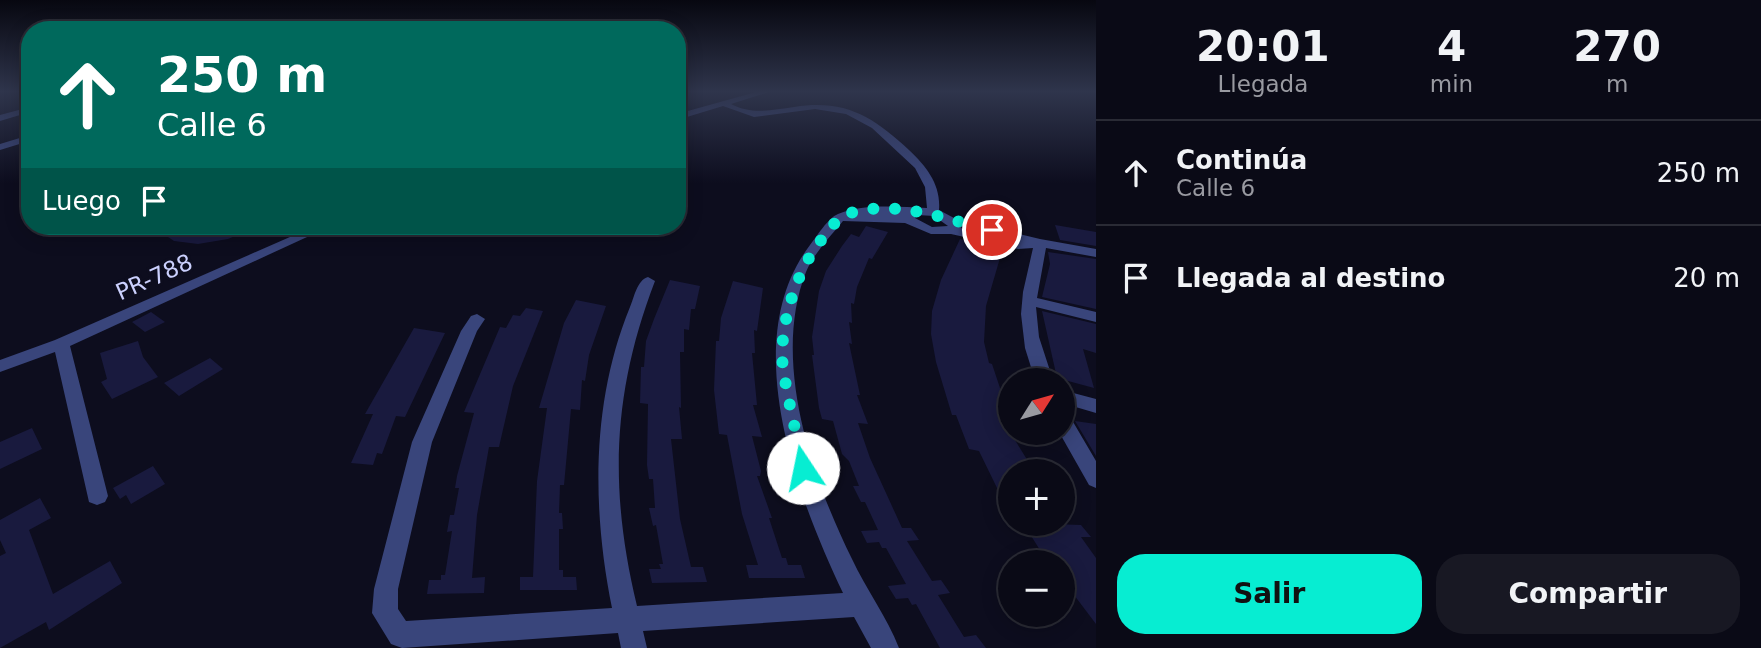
<!DOCTYPE html>
<html lang="es">
<head>
<meta charset="utf-8">
<style>
  :root { --surface:#0a0a16; --page:#181823; --text:#f1f3f6; --muted:#999aa1; --line:#2a2b35; --accent:#07edd2 }
  body { margin:0; font-family:"DejaVu Sans",sans-serif; background:var(--page); color:var(--text); height:100vh; display:flex; flex-direction:column; font-size:26px; white-space:nowrap }
  * { box-sizing:border-box; margin:0 }
  p { font-size:23px; color:var(--muted) }
  .icon { flex:none; width:38px; height:38px; fill:none; stroke:currentColor; stroke-width:2; stroke-linecap:round; stroke-linejoin:round }
  .map { position:relative; flex:1; overflow:hidden }
  .panel { display:flex; flex-direction:column; background:var(--surface); width:665px }
  .panel>* { flex:none }
  .guide { position:absolute; left:21px; top:21px; width:665px; height:214px; border-radius:28px; box-shadow:0 4px 18px #0003,0 0 0 2px var(--line); background:#00695c; color:#fff; overflow:hidden }
  .needle { width:46px; rotate:53deg }
  .fabs { position:absolute; left:998px; top:368px; display:grid; gap:14px }
  .fabs a { display:grid; place-items:center; width:77px; height:77px; border-radius:50%; background:var(--surface); box-shadow:0 4px 18px #0003,0 0 0 2px var(--line); font-size:35px }
  .pin { position:absolute; display:grid; place-items:center; width:60px; height:60px; color:#fff; margin:-30px; border:4px solid #fff; border-radius:50%; box-shadow:0 2px 7px #0007 }
  .me { position:absolute; width:77px; margin:-38px; rotate:349deg; stroke-linejoin:round; filter:drop-shadow(0 0 5px #0008) }
  .turn { display:flex; align-items:center; gap:24px; height:147px; padding:0 21px; font-size:32px }
  .turn .icon { width:91px; height:91px; stroke-width:2.5 }
  .turn b { display:block; font-size:49px; line-height:60px }
  .then { display:flex; align-items:center; height:66px; padding:0 21px; background:#0003; gap:14px; font-size:26px }
  .eta { display:flex; justify-content:space-evenly; align-items:center; height:119px; text-align:center }
  .eta b { font-size:42px; font-weight:700; line-height:49px }
  .primary-button { display:flex; gap:14px; margin-top:auto; padding:14px 21px }
  .primary-button a { flex:1; height:80px; border-radius:28px; background:var(--accent); color:#111; font-size:28px; font-weight:700; line-height:80px; text-align:center }
  .primary-button a+a { background:var(--page); color:var(--text) }
  ul { padding:0; list-style:none }
  li { display:flex; align-items:center; gap:21px; height:105px; padding:0 21px; border-top:2px solid var(--line) }
  li div { flex:1 }
  li b { display:block; font-size:26px }
  li em { font-style:normal }
  main { display:flex; flex:1; min-height:0 }
  .map>svg:first-child { display:block }
  .building { fill:#191a3e }
  .lines { fill:none; stroke-linecap:round; stroke-linejoin:round }
  .minor { fill:#39457b; fill-rule:evenodd }
  .route { stroke:#07edd2; stroke-width:12; stroke-dasharray:0 21.6 }
  .labels { text-anchor:middle; stroke-width:6; stroke-linejoin:round; paint-order:stroke }
  .street-label { font-size:23px; fill:#cbd0fd; stroke:#0d0d1e }
</style>
</head>
<body>
<main>
<div class="map">
<svg width="1096" height="648" viewBox="0 0 1096 648">
  <rect width="100%" height="100%" fill="#0d0d1e"/>
  <path class="building" d="M1055 225 1096 232V246L1060 240Z
    M170 226H259L228 239 198 244 174 241 168 237Z
    M866 226 888 232 872 259 869 258 857 287 854 304 851 303 852 323 849 322 852 344 849 343 860 395H857L868 424 858 423 870 458 902 528H911L919 540 907 541 932 581 941 580 950 593 938 595 964 637 976 635 986 648H940L916 604 912 605 908 598 896 599 888 586 906 584 886 548H882L879 542 867 543 861 531 878 530 865 502H861L853 486H859L849 461 842 454 833 421 822 419 819 408 812 355H814L812 337 819 291 826 271 842 246 851 234 859 237Z
    M960 239 1002 251 986 306 984 342 989 363 992 364 1010 418V432L1034 471H1010V491L998 490 979 451 969 449 956 415H952L936 362 931 334 932 311 941 280Z
    M1048 252 1096 259V309L1042 297 1050 264Z
    M670 280 700 286 695 309H691L689 330 684 329V352H680L681 408 679 407 682 439H671L680 519 691 567H703L707 582 652 583 649 569H661L659 564H663L656 525 653 526 649 508H655L653 479H649L647 465 648 404 640 403 641 367H644L646 341 654 319Z
    M733 281 763 288 757 331 754 330 755 353H752L757 405H753L762 437 752 436 761 471 760 476H757L772 518H769L782 558H786L788 565H801L805 578H749L746 565H758L742 514 727 435 719 434 714 390 716 341H719L721 318Z
    M576 300 606 306 589 355 585 381 582 380 580 410 571 409 564 485H560L559 513H562L563 529H559V570H563V577H576L577 590H520V577H533L537 481 547 408H539L564 323Z
    M526 308 543 311 513 386 499 447H489L477 515 472 578 485 577 484 593 427 594 429 580H441V575H445L452 531 447 532 450 515H454L459 488H455L457 476 474 413 464 412 500 327 506 328 513 315 520 316Z
    M1042 311 1096 324V353L1083 349 1094 388 1057 378Z
    M151 312 165 322 145 332 132 322Z
    M414 328 445 333 405 417 396 416 382 454 377 453 373 465 351 463 373 414H365Z
    M138 341 143 357 158 377 112 399 101 382 107 379 100 353Z
    M210 358 223 369 179 396 164 383Z
    M1075 421 1096 424V456Z
    M32 428 42 449 0 469V442Z
    M153 466 165 484 131 504 126 495 120 499 113 488Z
    M40 498 51 518 29 530 53 594 110 561 122 583 49 630 46 622 0 648V556L6 553 0 540V520Z
    M1023 523 1081 525 1091 537H1081L1096 558V624L1068 587H1062V559L1045 558Z"/>
  <g class="lines">
    <path class="minor" d="M756 92H769L731 104C752 115 772 110 794 107 846 99 873 117 909 150 927 167 941 185 939 210L954 218 1040 239 1096 249V257L1046 248 1037 298 1096 312V322L1036 307 1039 337 1053 380H1035L1025 348 1021 314 1023 292 1033 248 1018 249 951 234H931L905 223 843 221C830 237 814 253 806 272 771 361 812 478 852 559 866 589 887 617 899 648H871L854 617 643 631 647 648H621L618 633 402 648 391 644 372 613 374 589 412 442 461 331 471 316 477 314 485 319 477 331 432 442 398 589V609L406 621 612 608C592 509 591 402 630 307 634 298 637 280 648 277L655 281C612 393 609 490 637 606L843 593C797 496 737 341 810 245 817 236 828 218 838 214 864 203 900 207 927 208L925 187 915 168 872 128 846 114 815 109 754 117 723 106 677 120V114ZM917 215 934 216 948 226 932 227 915 218ZM961 227 1008 239 961 228Z
      M30 107V112L0 121V115Z
      M23 137 26 138V142L0 150V144Z
      M315 226H331L70 346 108 496 105 502 97 505 89 502 55 352 0 372V360L55 340Z
      M1062 390 1096 399V413L1062 403Z
      M1062 413 1069 415 1096 461V488L1089 485 1059 432H1062Z"/>
  </g>
  <linearGradient id="sky" x2="0" y2="1"><stop stop-color="#070710"/><stop offset="0.5" stop-color="#2f354c"/><stop offset="1" stop-color="#2f354c" stop-opacity="0"/></linearGradient>
  <rect width="1096" height="183" fill="url(#sky)"/>
  <g class="lines">
    <path class="route" d="M803 468C797 435 788 401 783 368 778 327 797 268 823 238 831 228 838 216 850 213 897 199 947 220 992 230"/>
  </g>
  <g class="labels">
    <g class="street-label">
      <text transform="translate(154 277) rotate(-24)" y="8">PR-788</text>
    </g>
  </g>
</svg>
<div class="fabs">
<a><svg class="needle" viewBox="-14 -14 28 28"><path d="M0-13l5 13h-10z" fill="#e53935"/><path d="M0 13l5-13h-10z" fill="#999aa1"/></svg></a>
<a>+</a>
<a>−</a>
</div>
<div class="pin" style="left:992px;top:230px;background:#d93025"><svg class="icon" aria-label="arrive" viewBox="0 0 24 24"><path d="M6 21V4h12l-3 4 3 4H6"/></svg></div>
<svg class="me" style="left:803px;top:468px" viewBox="-20 -20 40 40"><circle r="19" fill="#fff"/><path d="M0-13L10 11 0 6-10 11z" fill="#07edd2"/></svg>
<div class="guide">
<div class="turn"><svg class="icon" aria-label="ahead" viewBox="0 0 24 24"><path d="M12 20V5M6 11l6-6 6 6"/></svg><div><b>250 m</b>Calle 6</div></div>
<div class="then">Luego<svg class="icon" aria-label="arrive" viewBox="0 0 24 24"><path d="M6 21V4h12l-3 4 3 4H6"/></svg></div>
</div>
</div>
<section class="panel">
<div class="eta">
<div><b>20:01</b><p>Llegada</p></div>
<div><b>4</b><p>min</p></div>
<div><b>270</b><p>m</p></div>
</div>
<ul>
<li><svg class="icon" aria-label="ahead" viewBox="0 0 24 24"><path d="M12 20V5M6 11l6-6 6 6"/></svg><div><b>Continúa</b><p>Calle 6</p></div><em>250 m</em></li>
<li><svg class="icon" aria-label="arrive" viewBox="0 0 24 24"><path d="M6 21V4h12l-3 4 3 4H6"/></svg><div><b>Llegada al destino</b></div><em>20 m</em></li>
</ul>
<div class="primary-button"><a>Salir</a><a>Compartir</a></div>
</section>
</main>
</body>
</html>
